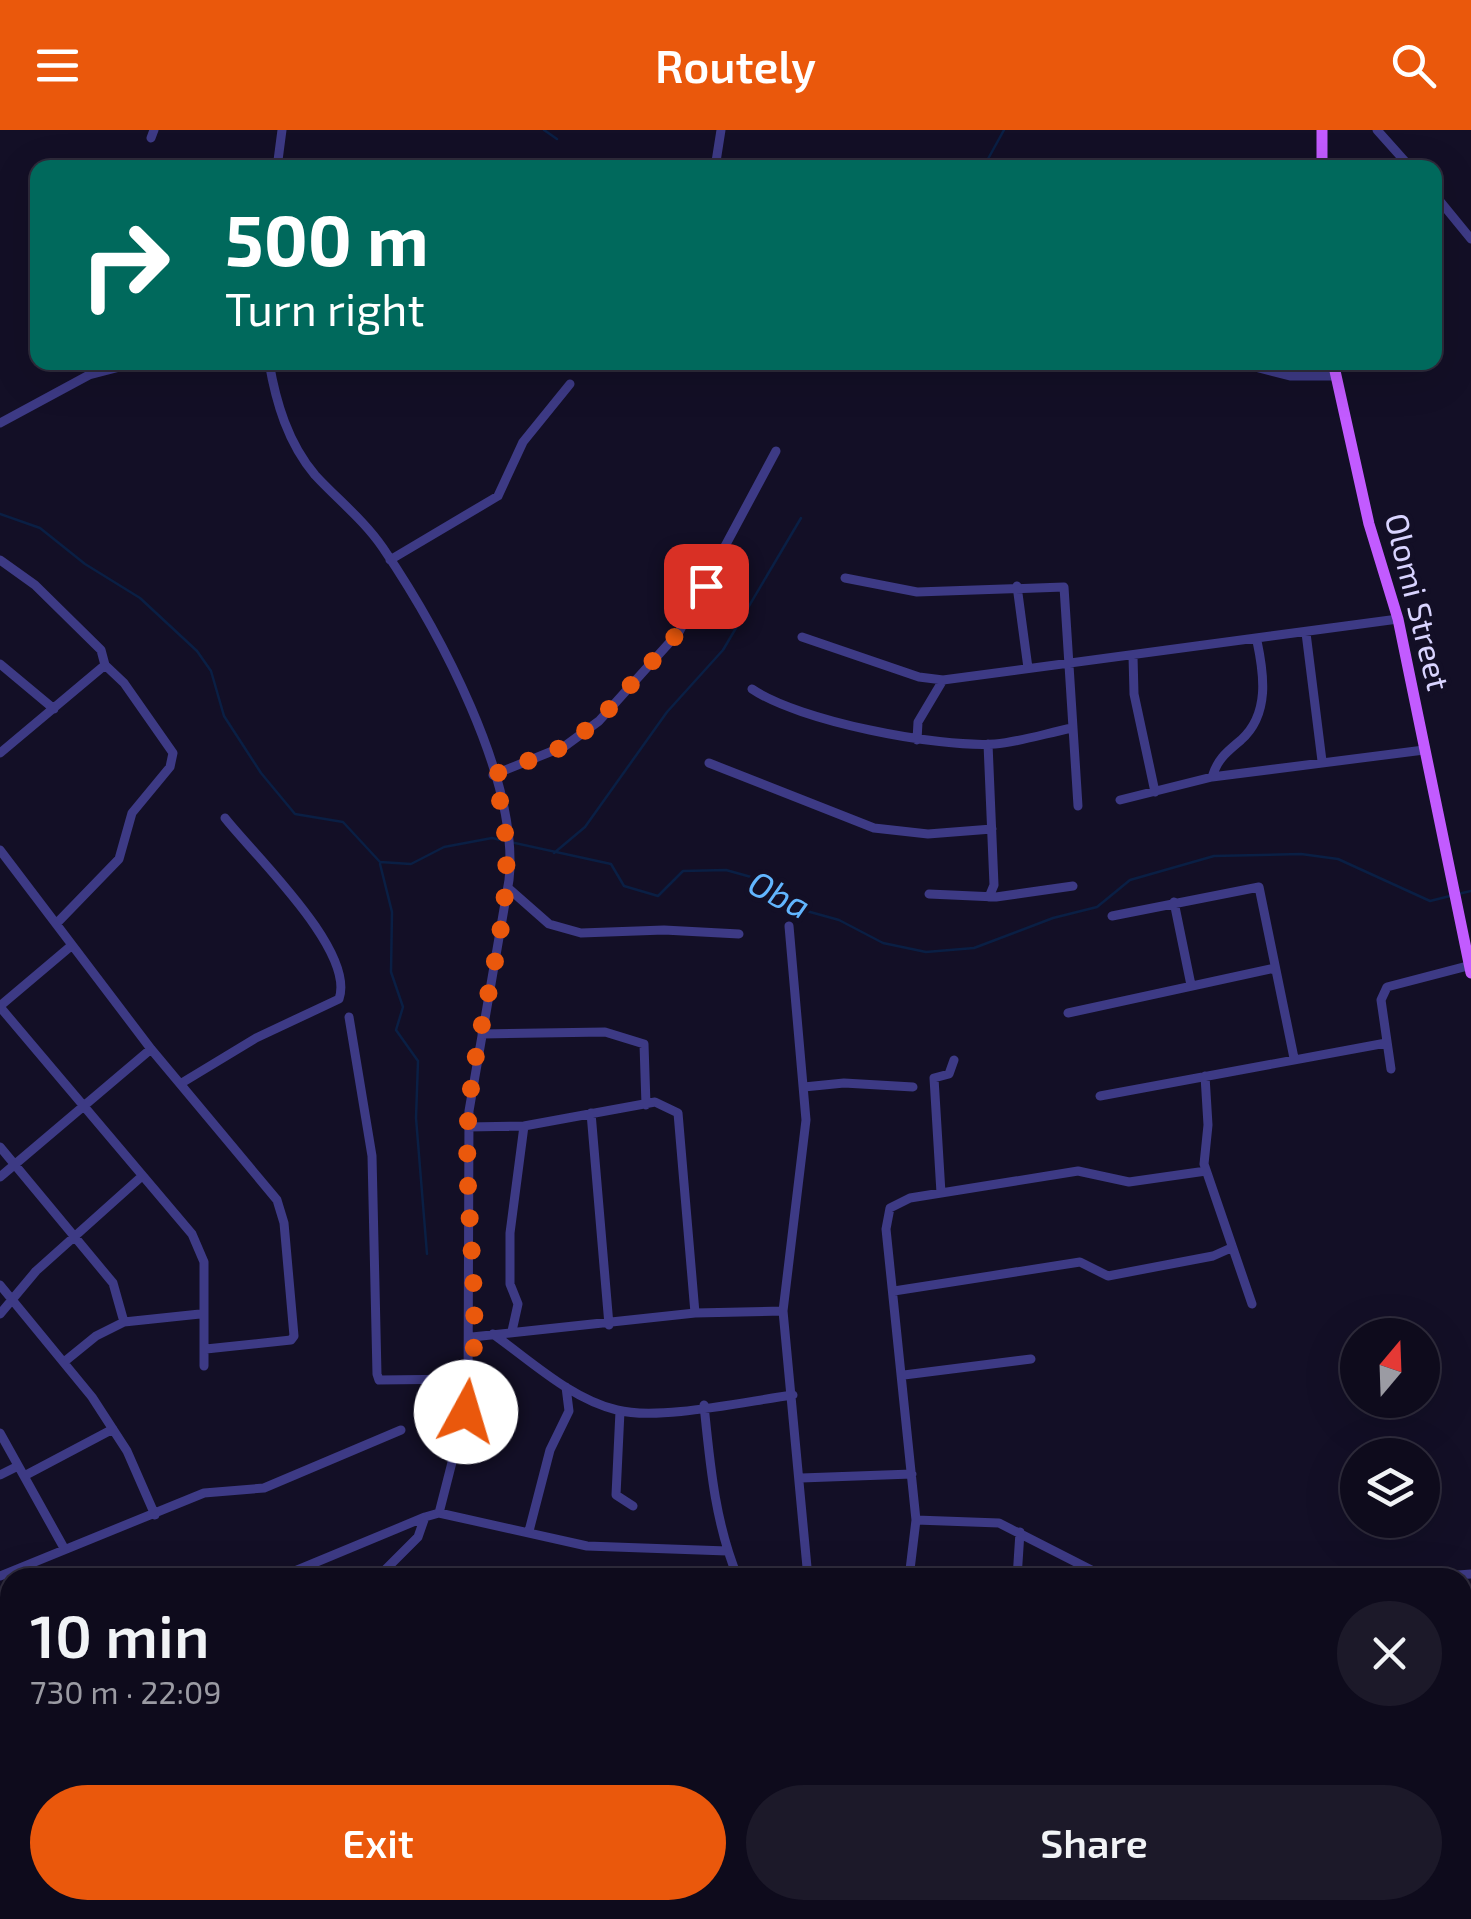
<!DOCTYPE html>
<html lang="en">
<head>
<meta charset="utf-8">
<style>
  :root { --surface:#0e0b1c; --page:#1c1929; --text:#f1f3f6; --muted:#9b9ba3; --line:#2e2b3b; --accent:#ea580c }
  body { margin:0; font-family:"Exo 2",sans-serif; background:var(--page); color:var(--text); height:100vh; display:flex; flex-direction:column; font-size:38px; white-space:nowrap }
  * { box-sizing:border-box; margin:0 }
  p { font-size:32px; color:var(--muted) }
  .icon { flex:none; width:55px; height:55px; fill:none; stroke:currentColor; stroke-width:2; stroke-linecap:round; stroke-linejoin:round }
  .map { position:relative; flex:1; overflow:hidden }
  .sheet { position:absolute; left:0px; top:1438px; width:1472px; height:352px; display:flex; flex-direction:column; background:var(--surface); border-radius:30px 30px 0 0; box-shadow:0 10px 40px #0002,0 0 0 2px var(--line) }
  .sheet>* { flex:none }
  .top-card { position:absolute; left:30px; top:30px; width:1412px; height:210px; border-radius:20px; box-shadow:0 10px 40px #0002,0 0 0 2px var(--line); background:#00695c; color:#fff; overflow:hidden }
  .needle { width:65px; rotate:19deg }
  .controls { position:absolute; left:1340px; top:1188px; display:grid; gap:20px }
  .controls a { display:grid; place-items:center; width:100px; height:100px; border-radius:50%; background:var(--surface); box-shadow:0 10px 40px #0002,0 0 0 2px var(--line); font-size:50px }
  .pin { position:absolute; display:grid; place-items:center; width:85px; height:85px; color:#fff; margin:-42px; border-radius:20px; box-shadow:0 5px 15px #0006 }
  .me { position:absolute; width:110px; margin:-55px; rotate:6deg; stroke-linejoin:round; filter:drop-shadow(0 0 8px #0008) }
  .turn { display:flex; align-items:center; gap:35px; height:210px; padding:0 30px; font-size:45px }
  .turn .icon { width:130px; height:130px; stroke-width:2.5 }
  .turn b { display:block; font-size:70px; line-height:85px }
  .round { display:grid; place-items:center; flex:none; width:105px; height:105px; border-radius:52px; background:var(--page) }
  .head { display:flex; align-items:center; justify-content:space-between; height:170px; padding:0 30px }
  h1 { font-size:60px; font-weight:600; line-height:75px }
  .button { display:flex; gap:20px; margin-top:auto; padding:20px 30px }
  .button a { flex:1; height:115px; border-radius:60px; background:var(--accent); color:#fff; font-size:40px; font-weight:600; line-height:115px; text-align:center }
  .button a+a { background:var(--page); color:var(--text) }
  header { display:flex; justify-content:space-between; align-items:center; height:130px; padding:0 30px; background:var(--accent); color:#fff; font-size:45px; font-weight:600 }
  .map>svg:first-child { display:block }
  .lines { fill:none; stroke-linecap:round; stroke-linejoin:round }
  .stream { stroke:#0a1f44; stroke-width:2.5 }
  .minor { stroke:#3d3a85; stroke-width:9 }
  .major { stroke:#c25bff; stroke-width:11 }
  .route { stroke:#ea580c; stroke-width:18; stroke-dasharray:0 32.4 }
  .labels { text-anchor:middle; stroke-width:10; stroke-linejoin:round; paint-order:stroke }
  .street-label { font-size:32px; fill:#d9d4ff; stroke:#130f26 }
  .water-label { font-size:35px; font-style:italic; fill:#62b6ff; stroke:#130f26 }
</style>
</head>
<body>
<header><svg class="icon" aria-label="menu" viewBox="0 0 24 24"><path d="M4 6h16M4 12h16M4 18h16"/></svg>Routely<svg class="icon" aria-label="search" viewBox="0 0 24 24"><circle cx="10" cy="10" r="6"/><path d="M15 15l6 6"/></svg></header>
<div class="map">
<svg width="1471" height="1789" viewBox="0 0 1471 1789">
  <rect width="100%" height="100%" fill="#130f26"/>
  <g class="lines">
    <path class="stream" d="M544 0 557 9
      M983 38 1004 0
      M0 384 40 398 85 434 140 468 197 521 211 541 224 586 261 643 295 684 343 692 380 732 411 734 444 717 492 708 611 734 624 756 658 766 683 741 726 740 769 752 803 780 839 790 883 813 926 822 974 818 1053 788 1097 777 1130 750 1214 726 1301 724 1338 729 1430 771 1450 766
      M554 723 585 697 667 582 723 520 801 388
      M380 734 392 782 391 842 403 877 396 900 418 931 416 988 427 1124
      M1458 764 1471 761
      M1368 1780 1372 1789
      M644 1789 670 1780"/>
    <path class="minor" d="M1377 0 1411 38
      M151 8 154 0
      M277 38 282 0
      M715 38 721 0
      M1435 65 1471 109
      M269 232C276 273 288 313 315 345 337 369 364 390 383 418 438 499 520 650 509 750L469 981 468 1270 439 1383 425 1387 418 1407 377 1448
      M1236 232 1290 246H1335
      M0 293 89 245 139 232
      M0 430 35 455 101 520 105 535 124 553 173 623 170 637 132 683 119 729 56 794
      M390 430 498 366 523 312 570 254
      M845 448 917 462 1064 457 1078 676
      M1017 456 1028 538
      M1306 503 1322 631
      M802 507 919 547 943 550 1398 489
      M1133 526 1134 564 1155 662
      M0 534 54 579
      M752 559C799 591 938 618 995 614 1020 612 1047 603 1072 598
      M917 610 918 592 943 550
      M988 614 994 755 989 767
      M0 623 105 535
      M709 633 874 698 928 704 992 699
      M493 645 565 616 599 591 679 502 776 321
      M1212 647C1218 628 1227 622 1241 610 1270 584 1264 544 1257 511
      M1120 670 1212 647 1424 620
      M0 720 151 919 277 1070 284 1093 294 1206 291 1210 206 1219
      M508 758 549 794 581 803 664 800 739 804
      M929 764 996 767 1073 756
      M1174 772 1191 855
      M1112 786 1259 757 1294 928
      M789 796 806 990 783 1181 808 1448
      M0 876 71 816
      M0 877 192 1104 204 1132V1236
      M1068 883 1275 838
      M349 887 372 1026 377 1244 379 1250 470 1249
      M482 904 605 902 644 914 646 975
      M1391 939 1381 870 1387 857 1471 835
      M1205 946 1208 995 1204 1034 1252 1174
      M180 954 256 908 339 869C356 821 254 725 225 688
      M804 957 844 953 913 957
      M1100 966 1386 913
      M591 983 609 1195
      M468 997 524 996 655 972 678 983 695 1183
      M0 1017 113 1153 124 1192
      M0 1047 151 919
      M941 1063 934 948 949 944 954 930
      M0 1155 92 1267 127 1321 155 1385
      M894 1161 1080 1132 1108 1146 1213 1126 1231 1118
      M0 1184 36 1141 141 1047
      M512 1201 518 1174 510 1154V1103L524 996
      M493 1204C531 1231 571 1269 617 1280 659 1291 747 1271 793 1265
      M472 1207 695 1183 783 1181
      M64 1232 96 1206 124 1192 200 1184
      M904 1245 1031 1229
      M704 1275C710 1334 715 1393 738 1448
      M620 1281 616 1365 633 1376
      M0 1303 64 1418
      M0 1345 18 1336
      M26 1345 113 1299
      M801 1348 912 1344
      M439 1383 587 1416 727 1421
      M916 1390 999 1393 1107 1448
      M529 1401 550 1320 569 1281 566 1257
      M0 1446 204 1363 264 1358 401 1300
      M278 1448 425 1387
      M909 1448 916 1390 886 1099 890 1078 910 1068 1078 1041 1129 1052 1206 1041
      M1017 1448 1020 1402
      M1419 1448 1471 1444
      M0 1554 10 1548
      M1462 1565 1471 1563
      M0 1612 10 1633
      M0 1659 10 1652
      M1462 1659 1471 1657
      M1462 1750 1471 1748
      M0 1768 10 1762
      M72 1780 76 1789
      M886 1780V1789
      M941 1780 975 1789
      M1349 1780 1354 1789
      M129 1789 152 1780
      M339 1789 340 1780
      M839 1789 872 1780
      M1267 1789V1780"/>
    <path class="major" d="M1322 38V0
      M1333 232 1369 394 1398 489 1471 843"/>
  </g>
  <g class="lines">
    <path class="route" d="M466 1282C486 1189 463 1087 468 992 474 874 532 763 493 645L565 616 598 591 679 502 706 456"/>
  </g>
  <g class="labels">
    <g class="street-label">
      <text transform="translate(1417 472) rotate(76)" y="11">Olomi Street</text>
    </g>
    <g class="water-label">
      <text transform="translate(779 765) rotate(27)" y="12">Oba</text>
    </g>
  </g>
</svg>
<div class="controls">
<a><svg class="needle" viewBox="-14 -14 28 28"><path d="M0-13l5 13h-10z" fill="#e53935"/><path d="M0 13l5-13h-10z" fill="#9b9ba3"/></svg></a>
<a><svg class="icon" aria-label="layers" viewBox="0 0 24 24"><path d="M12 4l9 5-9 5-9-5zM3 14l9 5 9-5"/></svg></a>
</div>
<div class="pin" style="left:706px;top:456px;background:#d93025"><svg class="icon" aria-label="arrive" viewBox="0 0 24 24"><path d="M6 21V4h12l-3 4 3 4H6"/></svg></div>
<svg class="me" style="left:466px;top:1282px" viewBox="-20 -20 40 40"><circle r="19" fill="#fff"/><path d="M0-13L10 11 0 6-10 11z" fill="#ea580c"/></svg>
<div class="top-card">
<div class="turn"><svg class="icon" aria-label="right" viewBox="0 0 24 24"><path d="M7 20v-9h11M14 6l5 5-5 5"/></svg><div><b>500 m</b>Turn right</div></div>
</div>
<section class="sheet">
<div class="head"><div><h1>10 min</h1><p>730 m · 22:09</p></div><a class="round"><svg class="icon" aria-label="close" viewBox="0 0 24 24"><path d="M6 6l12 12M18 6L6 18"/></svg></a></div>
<div class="button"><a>Exit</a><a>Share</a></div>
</section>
</div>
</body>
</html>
